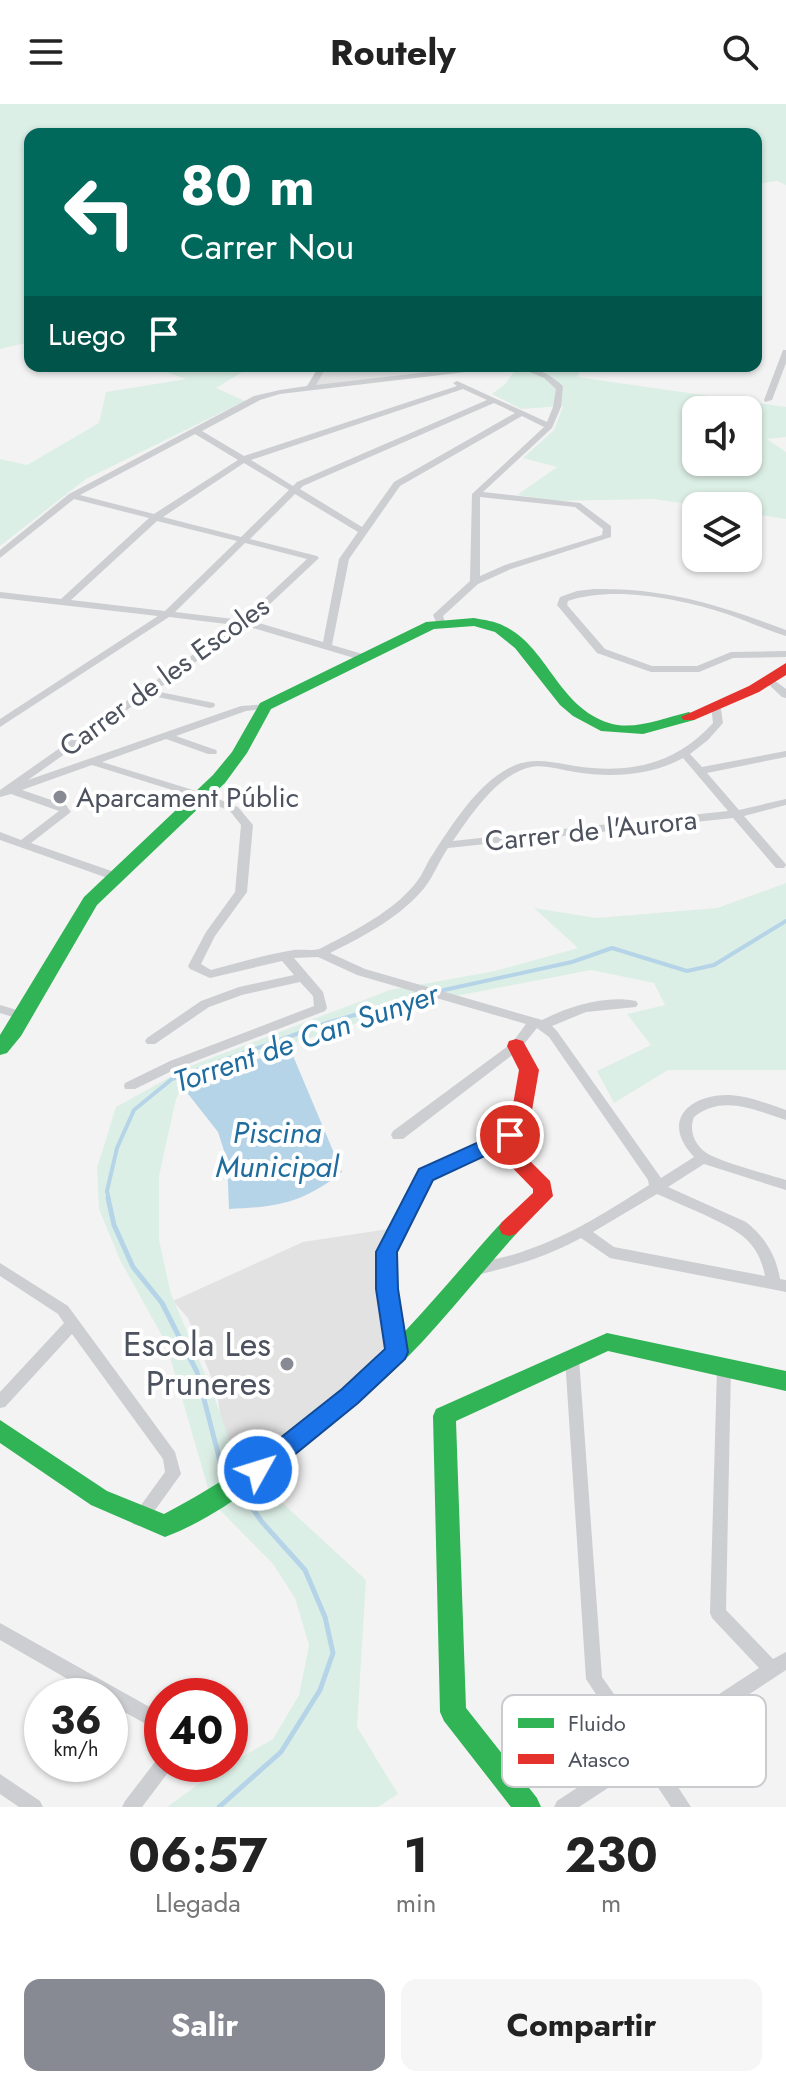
<!DOCTYPE html>
<html lang="es">
<head>
<meta charset="utf-8">
<style>
  :root { --surface:#fff; --page:#f6f6f6; --text:#222; --muted:#767676; --accent:#878a92 }
  body { margin:0; font-family:Jost,sans-serif; background:var(--page); color:var(--text); height:100vh; display:flex; flex-direction:column; font-size:30px; white-space:nowrap }
  * { box-sizing:border-box; margin:0 }
  p { font-size:26px; color:var(--muted) }
  .icon { flex:none; width:44px; height:44px; fill:none; stroke:currentColor; stroke-width:2; stroke-linecap:round; stroke-linejoin:round }
  .map { position:relative; height:1703px; overflow:hidden }
  .details { display:flex; flex-direction:column; background:var(--surface); flex:1 }
  .details>* { flex:none }
  .guide { position:absolute; left:24px; top:24px; width:738px; height:244px; border-radius:16px; box-shadow:0 2px 6px #0004; background:#00695c; color:#fff; overflow:hidden }
  .tools { position:absolute; left:682px; top:292px; display:grid; gap:16px }
  .tools a { display:grid; place-items:center; width:80px; height:80px; border-radius:16px; background:var(--surface); box-shadow:0 2px 6px #0004; font-size:40px }
  .speed { position:absolute; left:24px; top:1574px; display:flex; gap:16px; font-size:40px; font-weight:700; text-align:center }
  .speed>* { display:grid; place-content:center; width:104px; height:104px; border-radius:50%; background:var(--surface); box-shadow:0 2px 6px #0004; line-height:1 }
  .speed small { font-size:20px; font-weight:400 }
  .speed .limit { border:12px solid #d22; background:#fff; color:#111 }
  .pin { position:absolute; display:grid; place-items:center; width:68px; height:68px; color:#fff; margin:-34px; border:4px solid #fff; border-radius:50%; box-shadow:0 2px 8px #0007 }
  .me { position:absolute; width:88px; margin:-44px; rotate:51deg; stroke-linejoin:round; filter:drop-shadow(0 0 6px #0008) }
  .turn { display:flex; align-items:center; gap:28px; height:168px; padding:0 24px; font-size:36px }
  .turn .icon { width:104px; height:104px; stroke-width:2.5 }
  .turn b { display:block; font-size:56px; line-height:68px }
  .then { display:flex; align-items:center; height:76px; padding:0 24px; background:#0003; gap:16px; font-size:30px }
  .eta { display:flex; justify-content:space-evenly; align-items:center; height:136px; text-align:center }
  .eta b { font-size:48px; font-weight:700; line-height:56px }
  .action { display:flex; gap:16px; margin-top:auto; padding:16px 24px }
  .action a { flex:1; height:92px; border-radius:16px; background:var(--accent); color:#fff; font-size:32px; font-weight:700; line-height:92px; text-align:center }
  .action a+a { background:var(--page); color:var(--text) }
  header { display:flex; justify-content:space-between; align-items:center; height:104px; padding:0 24px; background:var(--surface); font-size:36px; font-weight:700 }
  .map>svg:first-child { display:block }
  .education { fill:#e2e2e3 }
  .green { fill:#dcefe6; fill-rule:evenodd }
  .water { fill:#b6d4e8 }
  .lines { fill:none; stroke-linecap:round; stroke-linejoin:round }
  .stream-far1 { stroke:#b6d4e8; stroke-width:4 }
  .stream { stroke:#b6d4e8; stroke-width:5 }
  .street { fill:#cdced1; fill-rule:evenodd }
  .fast { fill:#30b455; fill-rule:evenodd }
  .jam { fill:#e5322d; fill-rule:evenodd }
  .route { fill:#1a73e8; stroke:#114b97; stroke-width:2 }
  .poi-dot { fill:#878a92; stroke:#fff; stroke-width:3 }
  .labels { text-anchor:middle; stroke-width:8; stroke-linejoin:round; paint-order:stroke }
  .street-label { font-size:28px; fill:#4c525e; stroke:#fff }
  .poi-label { font-size:28px; fill:#4c525e; stroke:#fff; text-anchor:start }
  .water-label { font-size:30px; font-style:italic; fill:#1f6c9e; stroke:#fff }
  .near-poi-label { font-size:34px; fill:#4c525e; stroke:#fff; text-anchor:end }
  .key { fill:#fff; stroke:#c9cbcf; stroke-width:2 }
  .key-label { font-size:22px; fill:#4c525e }
</style>
</head>
<body>
<header><svg class="icon" aria-label="menu" viewBox="0 0 24 24"><path d="M4 6h16M4 12h16M4 18h16"/></svg>Routely<svg class="icon" aria-label="search" viewBox="0 0 24 24"><circle cx="10" cy="10" r="6"/><path d="M15 15l6 6"/></svg></header>
<div class="map">
<svg width="786" height="1703" viewBox="0 0 786 1703">
  <rect width="100%" height="100%" fill="#f4f3f3"/>
  <path class="education" d="M323 262H499L310 284Z
    M388 1125 378 1150 389 1238 347 1282 245 1363 225 1346 217 1288 188 1214 173 1197 303 1138Z"/>
  <path class="green" d="M0 0H786V81L777 77 756 80V30H30V238L0 245Z
    M148 262H252L216 284 245 297 86 375 0 442V355L27 361 99 319 106 288 186 275Z
    M543 262H582L577 273 786 303V333L767 335 786 348V415L748 409V402H701L654 395 554 397 517 391 557 363 523 354 554 326 563 302 521 305 492 290 505 280 514 268ZM696 306H748V358H696Z
    M786 779V966H668L614 999 597 967 651 941 627 910 665 901 654 879 591 866 425 898 220 962 185 978 176 995 159 1072V1136L171 1190 213 1289 239 1364 262 1380 366 1476 357 1623 398 1690 378 1703H167L214 1669 273 1635 299 1591 309 1541 295 1494 273 1460 212 1398 166 1239 120 1156 99 1105 97 1064 116 1003 190 962 390 886 495 867 578 844 534 804 596 814 717 804Z"/>
  <path class="water" d="M291 947 342 1068C303 1099 278 1103 229 1105L227 1056 218 1028 185 986 240 959Z"/>
  <g class="lines">
    <path class="stream-far1" d="M435 888 572 858 612 844 687 867 714 861 786 817
      M109 1096 107 1087 117 1044 134 1006 172 975 327 919 427 890"/>
    <path class="stream" d="M108 1094 114 1121 133 1163 162 1199 197 1268 221 1361 232 1376
      M219 1703 281 1648 320 1586 333 1549 325 1513 305 1466 262 1418 240 1387"/>
    <path class="street" d="M783 246H786V259L772 296 765 298 764 296Z
      M319 262H327L316 281 480 262H504L500 264 280 290 260 296 202 327 244 352 457 282 453 279 457 277 547 318 553 303 556 285 544 274 515 262C534 262 549 269 563 282L561 303 552 324 483 388 580 399 611 422V433L511 465 478 480 443 512 445 518 443 520H437L433 511 435 509 470 477 472 390 544 323 522 312 400 382 349 455 332 541 369 552V556H361L246 522 155 587 214 599 215 601 214 603 210 604 148 591 28 676 241 602 269 600 270 602 269 604 246 607 176 632 216 646 217 648 216 650H208L166 635 102 658 206 690 238 703 253 721 247 788 215 832 201 860 211 866C238 859 267 850 294 846 302 845 311 847 319 845 324 843 330 839 335 837 365 821 398 803 418 776 424 768 427 758 433 750 453 719 477 681 509 664 531 652 552 658 575 662 630 670 675 661 713 619L711 601 712 599H720L723 619 708 636 690 650 702 663 786 647V653L707 669 739 706 786 695V701L744 712 784 758 786 761 784 764H776L733 714 448 744C439 757 434 771 425 783 401 813 364 832 330 849L365 865 542 916C570 902 605 891 636 897L638 900 636 903 586 908 552 922 557 927 661 1074 694 1053C660 1017 689 990 730 991 749 992 768 1000 786 1006V1016C755 1006 722 990 694 1013 688 1028 696 1044 710 1051 730 1061 764 1069 786 1076V1086L704 1060 668 1083 746 1118C765 1133 776 1151 780 1175L786 1176V1188L610 1154 581 1134C546 1153 510 1164 471 1172L466 1170 464 1166 466 1162C486 1156 507 1154 527 1146 571 1131 610 1106 649 1081L648 1076 549 933 537 924 520 945 403 1035H393L391 1031 393 1027 512 939 526 920 357 871 318 853 294 854 323 888 327 904 325 907 180 963 135 985H125L124 982 125 979 170 957 314 902 313 892 300 878 242 891 209 903 155 940H147L145 937 147 934 201 897 239 883 294 871 282 857 210 874 190 865 188 862 206 828 235 788 241 721 230 707 198 694 92 661 22 686 66 701 71 708 31 739 120 770 122 773 120 776 116 777 0 736V728L21 736 59 707 11 690 0 693V686L235 521 169 513 0 623V615L158 512 0 494V488L61 495 149 414 74 395 0 454V446L69 390 254 292 280 286 307 282ZM463 285 487 296 297 378 293 382 251 356ZM494 299 515 309 394 378 362 423 300 385 303 382ZM195 330 238 356 154 410 80 391ZM244 359 289 386 241 433 163 413ZM295 390 358 428 339 455 323 538 252 517 319 454 317 452 250 435ZM480 393 575 403 603 425 602 431 505 461 480 472ZM157 417 237 437 165 507 71 496ZM245 439 307 455 242 516 175 508ZM683 654 728 707 453 737C471 711 495 674 527 664 542 659 560 666 575 668 611 674 650 672 683 654ZM657 1090C673 1097 689 1104 705 1111 736 1126 758 1135 765 1172L614 1143 593 1128Z
      M594 485C667 484 719 501 786 526V532C766 526 747 517 727 510 683 495 612 481 568 497L567 501 605 545 652 562H697L731 548 786 547V553L733 554 699 568H651L597 549 557 501 560 493 577 487Z
      M770 573 786 585V594L782 593 766 578V574Z
      M0 901 27 909 29 912 23 916 0 909Z
      M510 1026 515 1027 517 1031 515 1035 431 1075 412 1107 393 1148 394 1185 404 1248 402 1252 397 1254 392 1252 380 1185 379 1148 399 1105 421 1067Z
      M0 1159 68 1202 175 1348 181 1370 145 1420 139 1422 133 1420 131 1415 165 1368 163 1355 72 1230 5 1303 0 1304V1288L64 1219 58 1210 0 1172Z
      M572 1248 577 1250 579 1254 602 1573 647 1637 759 1564 712 1514 710 1509 717 1264 719 1260 724 1258 729 1260 731 1264 726 1506 773 1555 786 1548V1566L657 1651 691 1703H671L643 1661 579 1703H554L557 1697 633 1647 586 1575 565 1254 567 1250Z
      M0 1519 162 1610V1629L110 1600V1592H97L0 1536Z
      M162 1652V1660H173L170 1666 142 1703H122L125 1697 158 1654Z
      M0 1670 40 1697 43 1703H19L0 1690Z"/>
    <path class="fast" d="M474 514C484 516 495 517 504 522 547 542 558 603 609 619 634 627 664 614 689 608L697 613 694 616 643 630 601 627 573 612 560 601 515 544 495 528 474 522 434 525 271 605 247 649 225 679 97 801 21 932 7 949 0 951V931L84 793 213 671 232 648 260 599 426 518Z
      M509 1116 516 1118 519 1124 516 1130C485 1165 455 1202 423 1237 386 1277 342 1312 299 1347 258 1380 215 1414 165 1433L91 1401 0 1339V1316L107 1387 164 1410C247 1368 343 1292 408 1224 440 1190 470 1153 502 1118Z
      M607 1229 786 1267V1287L608 1247 456 1317 466 1604 537 1694 541 1703H511L444 1617 440 1608 433 1312 436 1305Z"/>
    <path class="jam" d="M786 559V571L759 588 694 616H684L681 613 749 582Z
      M516 935 523 937 539 966 531 1012 519 1040 520 1047 550 1077 553 1092 516 1130 509 1132 502 1130 499 1124 502 1118 533 1089V1085L504 1055 499 1040 511 1012 519 966 507 942 509 937Z"/>
  </g>
  <path class="route" d="M510 1024 517 1026 520 1031 517 1037 433 1076 397 1148 398 1185 408 1248 405 1255 358 1299 267 1373 258 1376 250 1373 247 1366 250 1358 342 1285 385 1245 376 1185V1148L419 1065Z"/>
  <g class="poi-dot">
    <circle cx="60" cy="693" r="8"/>
    <circle cx="287" cy="1260" r="8"/>
  </g>
  <g class="labels">
    <g class="street-label">
      <text transform="translate(164 572) rotate(-36)" y="10">Carrer de les Escoles</text>
      <text transform="translate(591 726) rotate(-6)" y="10">Carrer de l'Aurora</text>
    </g>
    <g class="poi-label">
      <text x="76" y="703">Aparcament Públic</text>
    </g>
    <g class="water-label">
      <text transform="translate(306 934) rotate(-19)" y="10">Torrent de Can Sunyer</text>
      <text x="277" y="1039">Piscina<tspan x="277" dy="34">Municipal</tspan></text>
    </g>
    <g class="near-poi-label">
      <text x="271" y="1252">Escola Les<tspan x="271" dy="39">Pruneres</tspan></text>
    </g>
  </g>
  <rect x="502" y="1591" width="264" height="92" rx="12" class="key"/>
  <rect x="518" y="1614" width="36" height="10" fill="#30b455"/>
  <rect x="518" y="1650" width="36" height="10" fill="#e5322d"/>
  <g class="key-label">
    <text x="568" y="1627">Fluido</text>
    <text x="568" y="1663">Atasco</text>
  </g>
</svg>
<div class="tools">
<a><svg class="icon" aria-label="sound" viewBox="0 0 24 24"><path d="M4 9h4l5-4v14l-5-4H4zM17 9q2 3 0 6"/></svg></a>
<a><svg class="icon" aria-label="layers" viewBox="0 0 24 24"><path d="M12 4l9 5-9 5-9-5zM3 14l9 5 9-5"/></svg></a>
</div>
<div class="speed"><div>36<small>km/h</small></div><div class="limit">40</div></div>
<div class="pin" style="left:510px;top:1031px;background:#d93025"><svg class="icon" aria-label="arrive" viewBox="0 0 24 24"><path d="M6 21V4h12l-3 4 3 4H6"/></svg></div>
<svg class="me" style="left:258px;top:1366px" viewBox="-20 -20 40 40"><circle r="17" fill="#1a73e8" stroke="#fff" stroke-width="3"/><path d="M0-11L8 9 0 5-8 9z" fill="#fff"/></svg>
<div class="guide">
<div class="turn"><svg class="icon" aria-label="left" viewBox="0 0 24 24"><path d="M17 20v-9H6M10 6l-5 5 5 5"/></svg><div><b>80 m</b>Carrer Nou</div></div>
<div class="then">Luego<svg class="icon" aria-label="arrive" viewBox="0 0 24 24"><path d="M6 21V4h12l-3 4 3 4H6"/></svg></div>
</div>
</div>
<section class="details">
<div class="eta">
<div><b>06:57</b><p>Llegada</p></div>
<div><b>1</b><p>min</p></div>
<div><b>230</b><p>m</p></div>
</div>
<div class="action"><a>Salir</a><a>Compartir</a></div>
</section>
</body>
</html>
